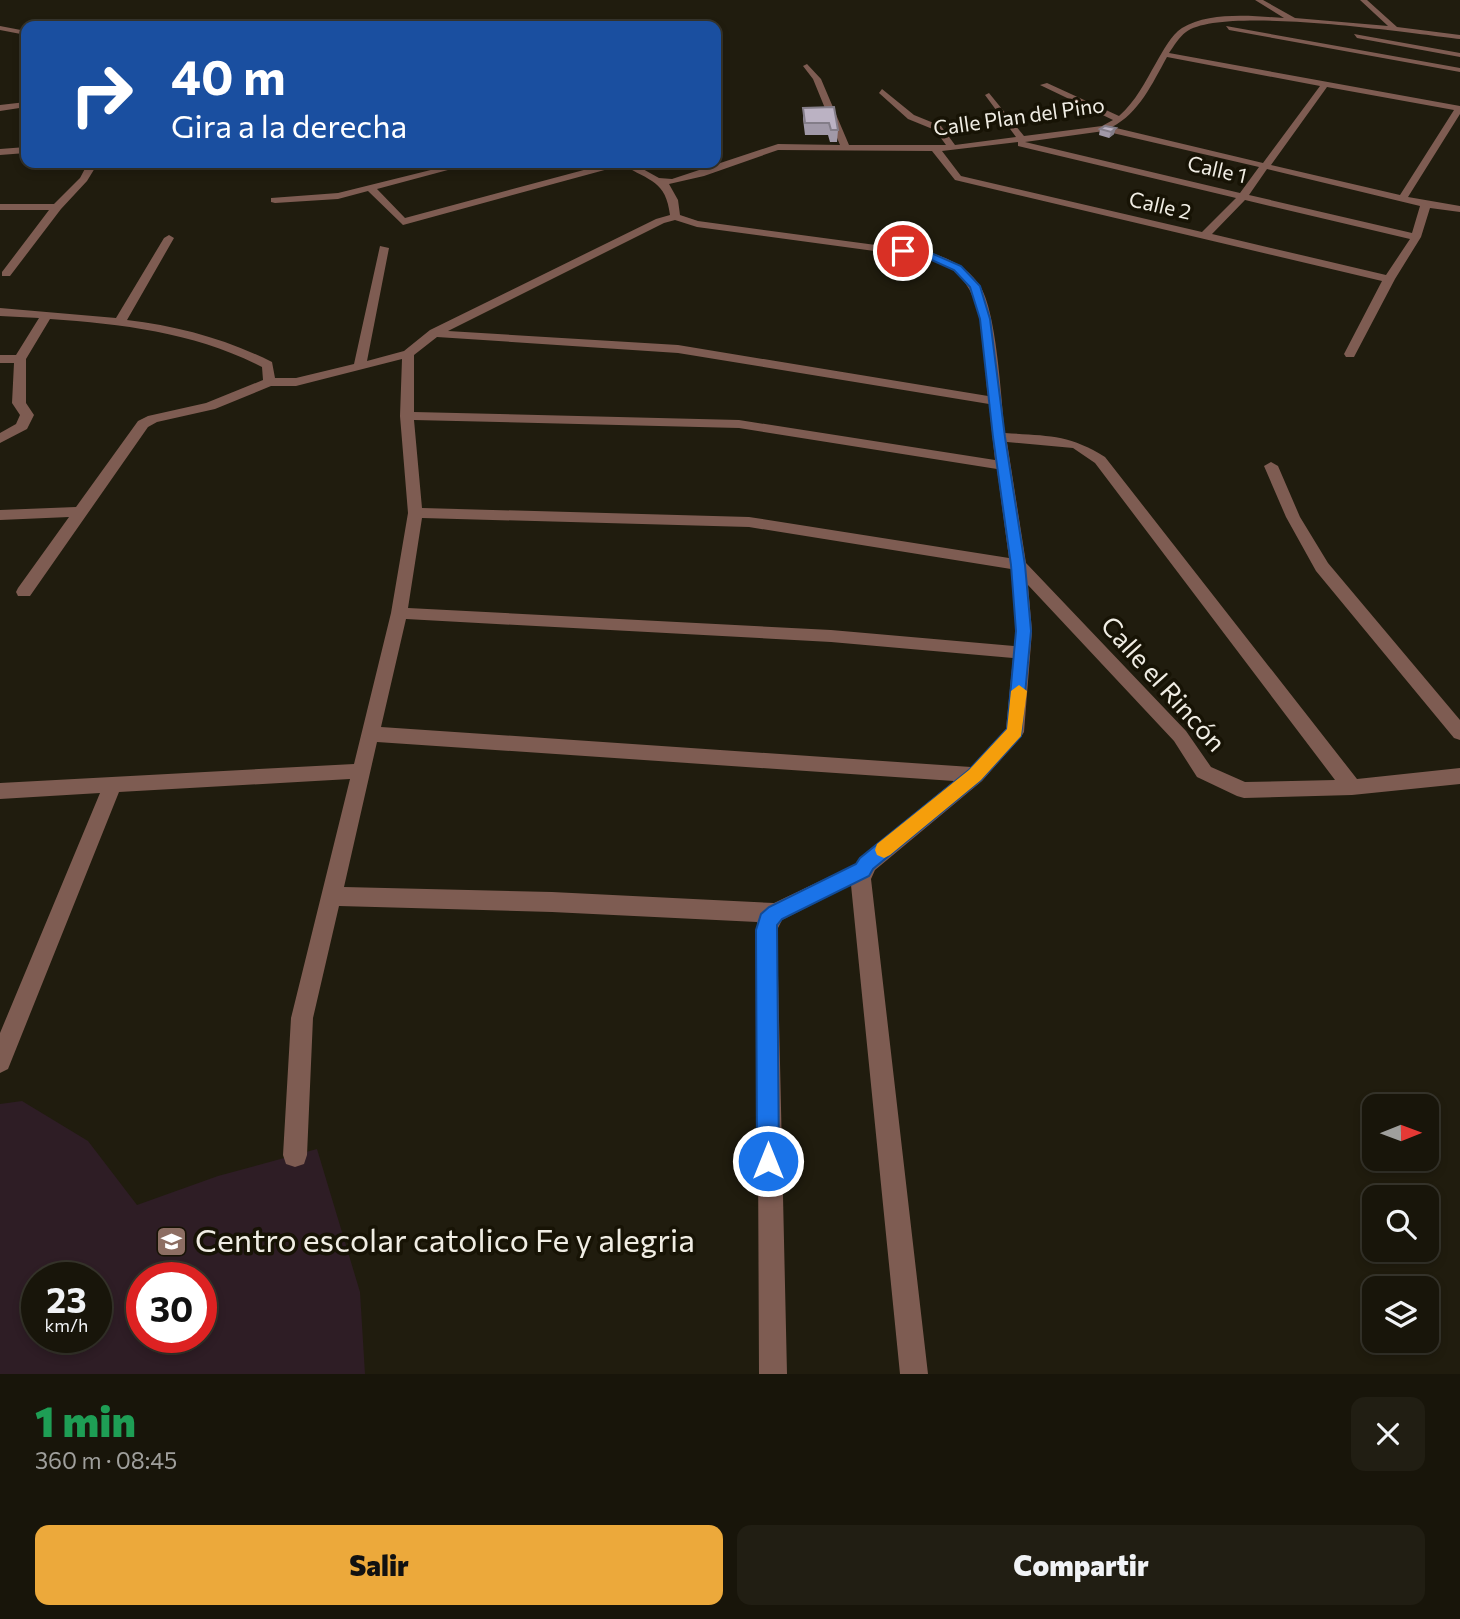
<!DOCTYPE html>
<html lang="es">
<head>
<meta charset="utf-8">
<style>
  :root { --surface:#18150a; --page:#211e13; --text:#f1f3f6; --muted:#9f9f9c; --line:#36342b; --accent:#eca93b }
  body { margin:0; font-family:Commissioner,sans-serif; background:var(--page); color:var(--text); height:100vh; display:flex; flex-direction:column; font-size:26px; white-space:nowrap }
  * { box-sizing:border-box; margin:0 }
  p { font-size:23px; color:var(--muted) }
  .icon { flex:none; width:38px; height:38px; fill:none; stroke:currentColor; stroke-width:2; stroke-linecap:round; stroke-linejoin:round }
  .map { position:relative; height:1374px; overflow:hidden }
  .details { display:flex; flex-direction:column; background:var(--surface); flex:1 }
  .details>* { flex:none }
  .hud { position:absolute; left:21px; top:21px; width:700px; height:147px; border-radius:14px; box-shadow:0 4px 10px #0003,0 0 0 2px var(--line); background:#1a4fa0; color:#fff; overflow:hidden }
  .needle { width:46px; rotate:89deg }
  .fabs { position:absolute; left:1362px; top:1094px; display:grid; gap:14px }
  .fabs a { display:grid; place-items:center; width:77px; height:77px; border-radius:14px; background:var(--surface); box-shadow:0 4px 10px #0003,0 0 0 2px var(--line); font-size:35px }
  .speed { position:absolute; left:21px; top:1262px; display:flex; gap:14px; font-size:35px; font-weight:700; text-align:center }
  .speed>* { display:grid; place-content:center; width:91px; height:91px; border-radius:50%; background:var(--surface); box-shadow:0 4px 10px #0003,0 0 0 2px var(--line); line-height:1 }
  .speed small { font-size:18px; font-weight:400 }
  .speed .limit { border:10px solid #d22; background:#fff; color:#111 }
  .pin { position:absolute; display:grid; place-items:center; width:60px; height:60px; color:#fff; margin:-30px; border:4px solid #fff; border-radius:50%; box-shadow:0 2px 7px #0007 }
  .me { position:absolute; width:77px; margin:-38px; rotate:0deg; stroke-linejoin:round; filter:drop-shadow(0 0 5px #0008) }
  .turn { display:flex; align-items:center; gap:24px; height:147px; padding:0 35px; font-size:32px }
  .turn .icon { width:91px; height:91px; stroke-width:2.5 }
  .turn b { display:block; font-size:49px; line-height:60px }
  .round { display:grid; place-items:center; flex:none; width:74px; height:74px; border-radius:14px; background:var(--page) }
  .head { display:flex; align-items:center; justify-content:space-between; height:119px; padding:0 35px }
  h1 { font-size:42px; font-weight:800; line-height:52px; color:#1e9e55 }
  .primary-button { display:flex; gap:14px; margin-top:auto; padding:14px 35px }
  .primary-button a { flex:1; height:80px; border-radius:14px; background:var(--accent); color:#111; font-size:28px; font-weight:800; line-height:80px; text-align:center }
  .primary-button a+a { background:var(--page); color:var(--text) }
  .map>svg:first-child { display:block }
  .education { fill:#2e1d25; fill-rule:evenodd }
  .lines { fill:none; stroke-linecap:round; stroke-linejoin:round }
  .minor { fill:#7e5c52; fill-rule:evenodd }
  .wall { fill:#a199a8 }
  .shaded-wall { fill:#837d88 }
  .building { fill:#bbb2c3; stroke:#837d88; stroke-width:2 }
  .route { fill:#1a73e8; stroke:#114b97; stroke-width:2 }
  .slow { fill:#f59e0b }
  .labels { text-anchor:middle; stroke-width:7; stroke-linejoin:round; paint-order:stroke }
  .far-street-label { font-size:21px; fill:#f0ede4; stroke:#171305 }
  .street-label { font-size:26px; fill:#f0ede4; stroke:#171305 }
  .near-poi-label { font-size:32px; fill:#f0ede4; stroke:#171305; text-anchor:start }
</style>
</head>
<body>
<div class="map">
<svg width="1460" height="1374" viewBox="0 0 1460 1374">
  <rect width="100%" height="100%" fill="#201c0e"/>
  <path class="education" d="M22 1101 88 1141 137 1205 218 1176 317 1149 360 1292 365 1374H0V1104ZM37 1278H96V1337H37ZM142 1278H201V1337H142Z"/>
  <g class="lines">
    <path class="minor" d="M1255 0H1263L1295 18 1388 26 1360 0H1367L1397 27 1460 35V39C1411 33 1221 5 1186 32 1179 37 1174 46 1169 53L1460 106V114L1408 197 1460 206V212L1430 208 1421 237 1395 279 1354 357H1346L1344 354 1382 281 955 180 932 151 778 150 704 176 669 184 678 200 680 215 698 221 928 252C948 258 966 266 978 283 997 307 1001 400 1005 433 1047 436 1069 434 1105 457L1357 779 1460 768V784L1352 795 1244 798 1237 796 1197 777 1174 741 1028 585 1032 631 1024 732 1021 737 982 781 875 870 871 879 928 1374H900L851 885 782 920 777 930 787 1374H759L757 922 552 912 339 906 313 1018 307 1155 304 1164 295 1167 286 1164 283 1155 291 1018 350 779 119 792 8 1069 0 1073V1033L100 793 0 799V783L354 764 391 613 408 513 400 416 402 359 296 386H271L215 409 157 422 148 427 30 596H18L16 592 18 588 69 517 0 520V510L76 507 138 421 148 416 206 403 263 380 262 367C196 333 124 324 50 319L26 359V403L34 415 27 429 0 443V433L16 424 20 415 12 403 14 363H0V355H16L39 318 0 316V308L116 318 164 238 169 235 174 238 127 320C178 326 226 339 272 362L275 378H296L354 364 380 246 389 248 367 361 404 351 430 330 656 219 670 215C666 181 650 181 623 165L403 225 368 191 338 199 275 203 271 202V198L338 193 459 163H474L377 189 405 218 610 163H632L659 178 672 179 778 144 840 145 813 79 803 66 807 64 821 79 849 145H946L935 130 908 119 879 93 882 89 914 115 941 126 955 145 1016 137 985 95 989 93 1024 136 1102 126 1113 120 1040 85 1047 83 1119 116C1136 101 1145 82 1156 63 1163 51 1171 35 1182 28 1210 11 1254 16 1284 18ZM1167 57 1320 86 1263 163 1112 127C1139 113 1152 84 1167 57ZM1327 87 1454 110 1400 195 1271 165ZM1104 131 1259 167 1240 193 1025 142ZM1018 142V146L1236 198 1202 232 961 176 942 151ZM1267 169 1420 206 1412 233 1249 195ZM1245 200 1410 239 1386 275 1212 234ZM675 220 697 227 926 258C935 262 948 265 955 272 987 298 983 358 988 396L678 345 448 331 664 223ZM437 337 678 353 989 404 995 460 739 420 414 412V355ZM414 420 739 428 997 469 1009 558 749 517 422 508ZM1007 442 1073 448 1095 463 1335 780 1245 782 1211 767 1186 731 1026 563ZM422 518 749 527 1011 569 1016 631 1014 646 831 630 408 608ZM406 619 831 642 1013 658 1006 729 971 767 381 727ZM377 742 954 781 860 858 858 863 774 903 552 892 344 887Z
      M0 26 26 31V35L0 30Z
      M1226 26 1460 68V72L1229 30Z
      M1354 34 1460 53V57L1357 38Z
      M26 102V107L0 111V105Z
      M26 147V153L0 155V149Z
      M88 163H98L87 181 61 209 10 276H2V272L49 210H0V204H54L80 178Z
      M1271 462 1278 466 1300 517 1328 563 1460 720V740L1454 738 1316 571 1286 517 1264 466Z"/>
  </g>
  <path class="wall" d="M834 107 838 130 837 142H830L828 135H805L803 119V108Z
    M1105 126 1114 134 1109 138 1099 135 1100 129Z"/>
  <path class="shaded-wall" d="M1116 128 1114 134 1109 138 1111 132Z"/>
  <path class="building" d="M834 107 838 130H831L829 123H805L803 108Z
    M1105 126 1116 128 1111 132 1100 129Z"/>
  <path class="route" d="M903 248 931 253 961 266 980 286 990 319 1005 437 1025 565 1031 631 1021 736 981 780 873 869 869 876 782 919 777 925 779 1161 776 1169 768 1172 760 1169 757 1161 756 930 761 914 769 907 856 864 860 858 969 770 1007 729 1016 631 1011 565 993 437 980 319 970 287 954 270 925 257 899 253 898 251Z"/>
  <path class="slow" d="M1019 685 1027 691 1021 736 981 780 890 855 884 858 877 855 875 850 877 844 969 770 1007 729 1011 691Z"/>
  <defs>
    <symbol id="school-square" viewBox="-11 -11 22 22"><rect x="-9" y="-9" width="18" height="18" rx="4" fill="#8d6e63" stroke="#171305"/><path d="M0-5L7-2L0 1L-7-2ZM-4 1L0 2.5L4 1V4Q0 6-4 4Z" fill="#fff"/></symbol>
  </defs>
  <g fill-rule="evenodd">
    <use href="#school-square" x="154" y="1224" width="35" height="35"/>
  </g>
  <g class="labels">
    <g class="far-street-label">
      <text transform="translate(1019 117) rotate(-8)" y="7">Calle Plan del Pino</text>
      <text transform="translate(1217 170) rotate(13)" y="7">Calle 1</text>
      <text transform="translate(1160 206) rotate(13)" y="7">Calle 2</text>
    </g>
    <g class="street-label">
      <text transform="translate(1163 684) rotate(48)" y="9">Calle el Rincón</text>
    </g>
    <g class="near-poi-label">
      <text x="195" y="1252">Centro escolar catolico Fe y alegria</text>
    </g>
  </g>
</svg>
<div class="fabs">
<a><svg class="needle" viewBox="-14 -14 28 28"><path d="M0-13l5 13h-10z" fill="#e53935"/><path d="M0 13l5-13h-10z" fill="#9f9f9c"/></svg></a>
<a><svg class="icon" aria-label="search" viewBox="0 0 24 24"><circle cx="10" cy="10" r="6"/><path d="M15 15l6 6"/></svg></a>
<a><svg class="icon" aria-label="layers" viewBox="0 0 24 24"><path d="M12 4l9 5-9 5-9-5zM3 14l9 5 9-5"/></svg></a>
</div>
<div class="speed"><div>23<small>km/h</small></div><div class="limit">30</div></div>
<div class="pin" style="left:903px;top:251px;background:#d93025"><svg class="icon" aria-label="arrive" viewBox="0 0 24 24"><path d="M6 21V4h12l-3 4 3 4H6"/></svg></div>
<svg class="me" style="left:768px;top:1161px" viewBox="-20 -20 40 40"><circle r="17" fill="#1a73e8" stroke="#fff" stroke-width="3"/><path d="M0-11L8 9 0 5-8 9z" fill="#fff"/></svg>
<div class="hud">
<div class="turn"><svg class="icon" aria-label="right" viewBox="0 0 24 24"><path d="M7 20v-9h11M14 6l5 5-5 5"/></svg><div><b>40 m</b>Gira a la derecha</div></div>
</div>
</div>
<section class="details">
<div class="head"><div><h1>1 min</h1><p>360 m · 08:45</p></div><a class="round"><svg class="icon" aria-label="close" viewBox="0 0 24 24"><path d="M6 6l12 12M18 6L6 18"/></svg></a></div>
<div class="primary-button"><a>Salir</a><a>Compartir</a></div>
</section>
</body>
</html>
